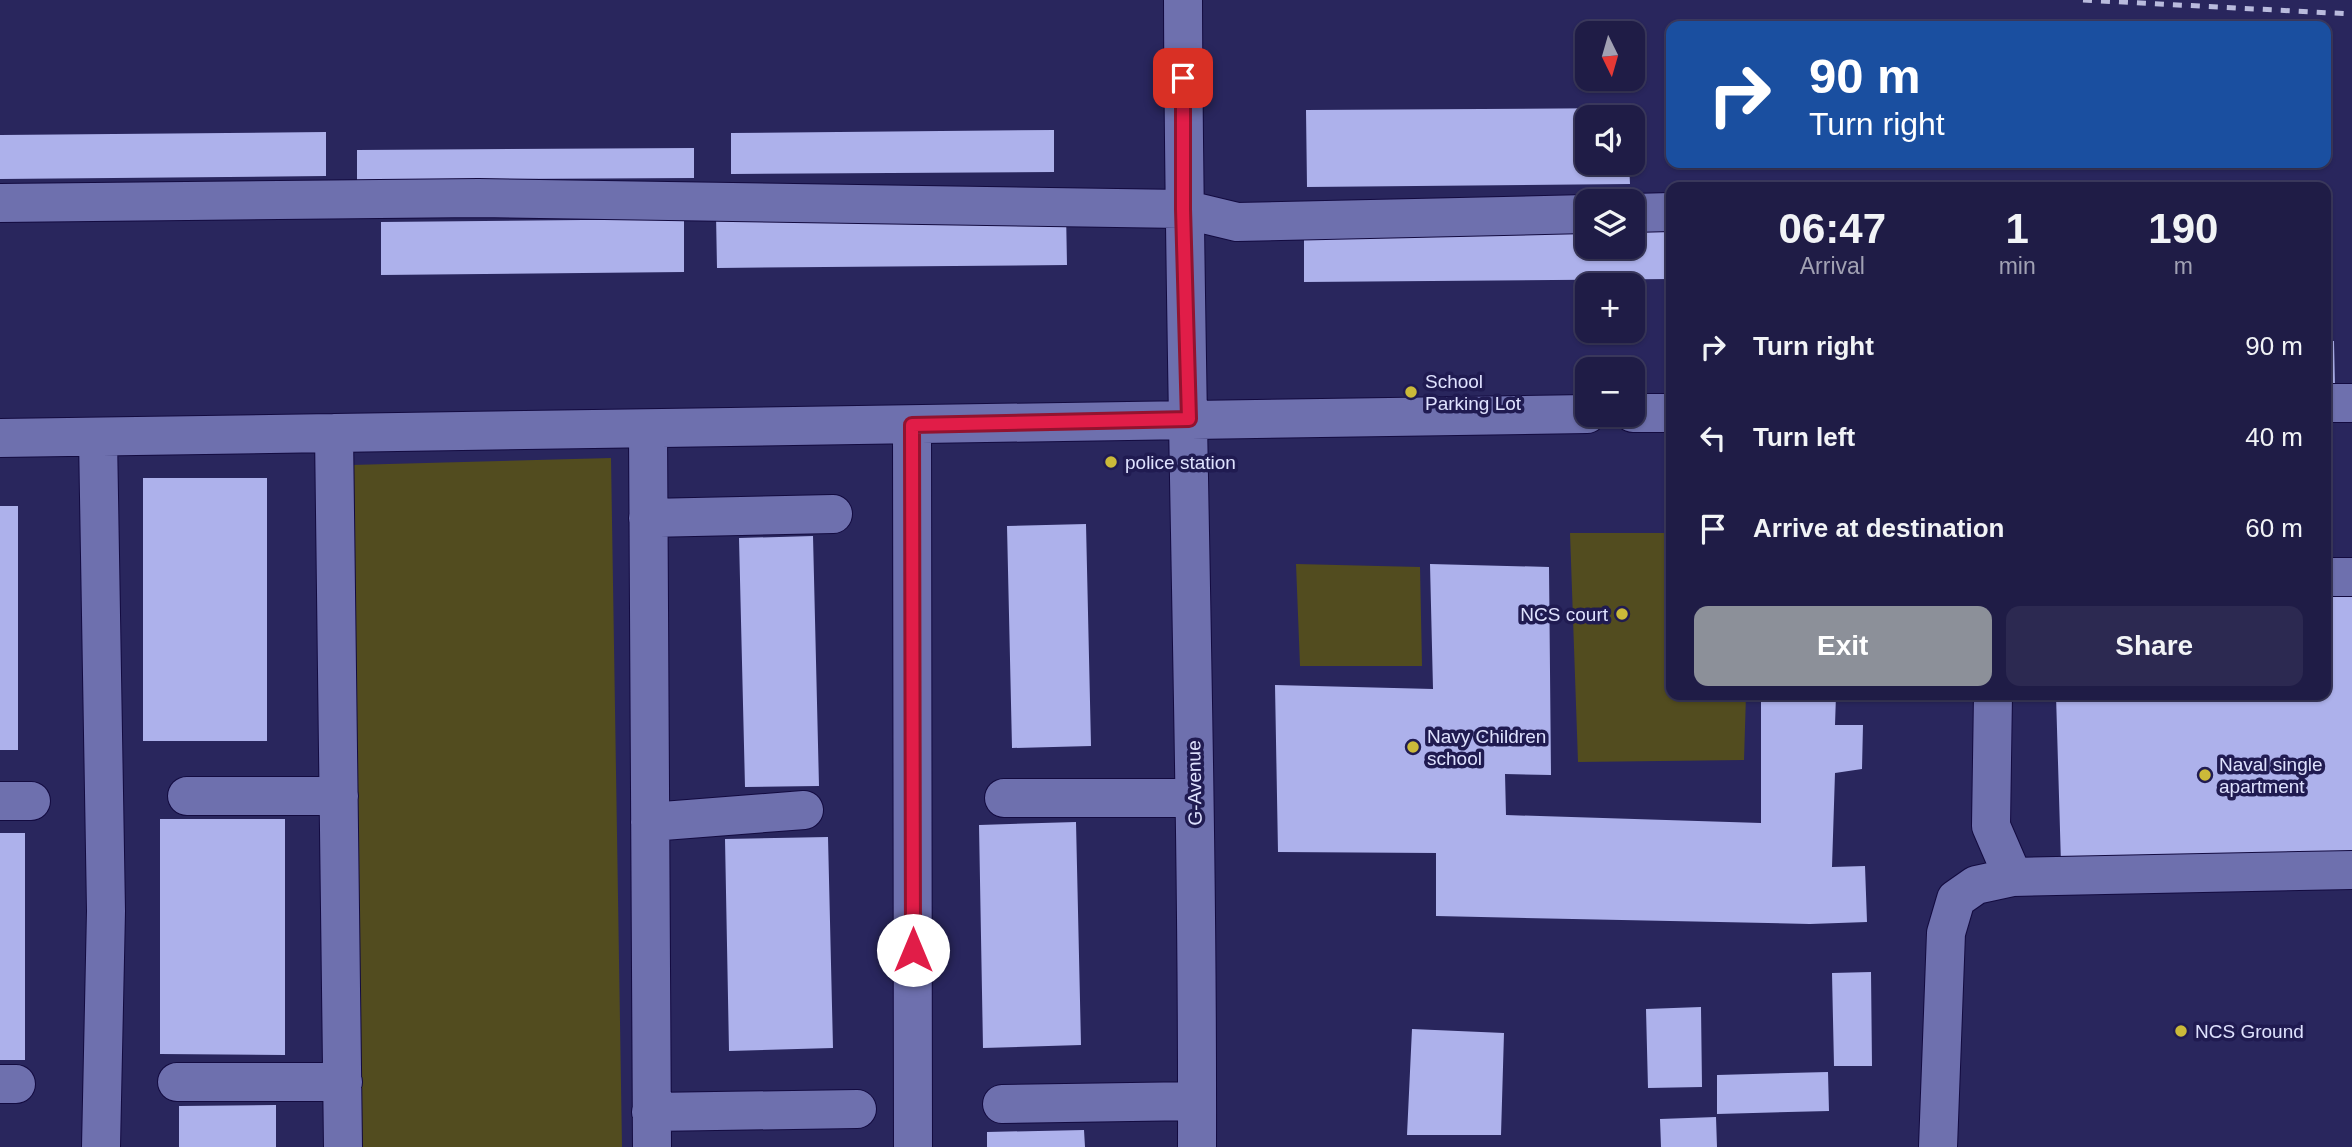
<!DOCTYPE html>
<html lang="en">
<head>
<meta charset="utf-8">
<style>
  :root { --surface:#1f1c46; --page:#2c2951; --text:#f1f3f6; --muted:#a1a1b3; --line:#3c3a5f; --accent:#8c9099 }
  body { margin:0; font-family:Arial,sans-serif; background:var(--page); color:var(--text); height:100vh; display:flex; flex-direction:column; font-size:26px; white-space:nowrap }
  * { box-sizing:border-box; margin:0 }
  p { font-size:23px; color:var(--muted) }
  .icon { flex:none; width:38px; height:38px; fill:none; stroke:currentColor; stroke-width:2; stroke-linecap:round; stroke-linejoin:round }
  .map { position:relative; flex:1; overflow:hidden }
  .sheet { position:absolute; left:1666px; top:182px; width:665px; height:518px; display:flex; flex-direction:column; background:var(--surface); border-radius:14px; box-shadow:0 2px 5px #0004,0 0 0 2px var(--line) }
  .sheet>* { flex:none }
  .hud { position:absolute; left:1666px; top:21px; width:665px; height:147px; border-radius:14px; box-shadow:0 2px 5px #0004,0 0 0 2px var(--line); background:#1a4fa0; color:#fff; overflow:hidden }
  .needle { width:46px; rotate:175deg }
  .fabs { position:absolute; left:1575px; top:21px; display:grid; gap:14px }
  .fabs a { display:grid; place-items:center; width:70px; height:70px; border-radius:14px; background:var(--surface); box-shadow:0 2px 5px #0004,0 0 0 2px var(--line); font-size:35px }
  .pin { position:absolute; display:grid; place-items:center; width:60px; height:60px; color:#fff; margin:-30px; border-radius:14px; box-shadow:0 4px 10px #0006 }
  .me { position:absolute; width:77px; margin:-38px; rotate:0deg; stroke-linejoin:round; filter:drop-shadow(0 0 5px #0008) }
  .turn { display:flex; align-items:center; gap:24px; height:147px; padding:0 28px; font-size:32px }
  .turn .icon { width:91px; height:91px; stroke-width:2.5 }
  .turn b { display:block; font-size:49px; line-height:60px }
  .eta { display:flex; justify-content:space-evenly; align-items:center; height:119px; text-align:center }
  .eta b { font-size:42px; font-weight:600; line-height:49px }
  .action { display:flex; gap:14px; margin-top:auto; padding:14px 28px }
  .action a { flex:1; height:80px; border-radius:14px; background:var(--accent); color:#fff; font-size:28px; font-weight:600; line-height:80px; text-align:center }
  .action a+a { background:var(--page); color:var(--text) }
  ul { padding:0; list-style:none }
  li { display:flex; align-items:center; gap:21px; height:91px; padding:0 28px }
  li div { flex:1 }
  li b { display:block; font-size:26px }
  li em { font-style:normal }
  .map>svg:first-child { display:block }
  .green { fill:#524c1f }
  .building { fill:#adb1eb }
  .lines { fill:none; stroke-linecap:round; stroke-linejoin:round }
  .minor-casing { stroke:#130b40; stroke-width:40 }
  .minor { stroke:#6e70ae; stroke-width:38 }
  .rail { stroke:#b9bbdd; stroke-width:5; stroke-dasharray:9 9; stroke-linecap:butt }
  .route-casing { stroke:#92132f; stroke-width:18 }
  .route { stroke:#e11d48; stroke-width:12 }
  .poi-dot { fill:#cbba39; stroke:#201b51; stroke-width:2.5 }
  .labels { text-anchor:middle; stroke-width:7; stroke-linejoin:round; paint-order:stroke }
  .poi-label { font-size:19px; fill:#dfe2fe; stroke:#201b51; text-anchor:start }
  .street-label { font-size:19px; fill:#dfe2fe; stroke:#201b51 }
</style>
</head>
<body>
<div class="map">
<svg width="2352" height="1147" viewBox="0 0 2352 1147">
  <rect width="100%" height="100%" fill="#29265d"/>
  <path class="green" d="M611 458 622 1147H362L351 465Z
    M1570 533H1671V695H1746L1744 760 1578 762Z
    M1296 564 1420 567 1422 666H1300Z"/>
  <path class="building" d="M1629 108V117H1587V163H1629L1630 184 1307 187 1306 110Z
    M1054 130V172L731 174V133Z
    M326 132V176L0 179V135Z
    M694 148V178L357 180V150Z
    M1066 211 1067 265 717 268 716 214Z
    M684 219V272L381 275V222Z
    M1671 227V279L1304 282V231L1587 228V247H1633V228Z
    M2326 341H2334L2335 387H2326Z
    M143 478H267V741H143Z
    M0 506H18V750H0Z
    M1086 524 1091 746 1012 748 1007 526Z
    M813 536 819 786 745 787 739 538Z
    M1430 564 1549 567 1551 775 1505 774 1506 815 1761 823V695H1836L1835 725H1863L1862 769 1835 773 1832 867 1865 866 1867 922 1810 924 1436 916V853L1278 852 1275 685 1433 689Z
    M2352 588V856L2061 864 2056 695H2326V589Z
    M160 819H285V1055L160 1054Z
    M1076 822 1081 1045 983 1048 979 825Z
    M0 833H25V1060H0Z
    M828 837 833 1048 729 1051 725 839Z
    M1871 972 1872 1066H1834L1832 973Z
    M1701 1007 1702 1087 1648 1088 1646 1009Z
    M1412 1029 1504 1033 1501 1135H1407Z
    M1828 1072 1829 1111 1717 1114V1075Z
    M276 1105V1147H179V1106Z
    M1716 1117 1717 1147H1661L1660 1119Z
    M1084 1130 1085 1147H987V1132Z"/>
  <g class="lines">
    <defs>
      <path id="minor" d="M1183 0C1184 382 1198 765 1197 1147
        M0 203 479 198 1183 209 1237 222 1587 214
        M1633 213 1671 212
        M2326 403H2352
        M1633 413H1671
        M912 425 913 1147
        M648 429 652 1147
        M334 433 343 1147
        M98 437 106 911 101 1147
        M0 438 1587 414
        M648 518 833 514
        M2326 577H2352
        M1993 695 1991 826 2013 877
        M187 796H339
        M1004 798H1194
        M0 801H31
        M650 822 804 810
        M177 1082H343
        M0 1084H16
        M1002 1104 1197 1101
        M651 1112 857 1109
        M1938 1147 1946 933 1956 899 1976 885 2013 877 2352 870"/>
    </defs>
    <use href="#minor" class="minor-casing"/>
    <use href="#minor" class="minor"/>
    <path class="rail" d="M2083 0 2352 14"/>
  </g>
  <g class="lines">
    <defs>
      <path id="route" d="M913 950 912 425 1189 419 1183 209V78"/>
    </defs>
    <use href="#route" class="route-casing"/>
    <use href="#route" class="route"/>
  </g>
  <g class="poi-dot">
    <circle cx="1411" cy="392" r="7"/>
    <circle cx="1111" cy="462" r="7"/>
    <circle cx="1622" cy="614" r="7"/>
    <circle cx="1413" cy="747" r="7"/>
    <circle cx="2205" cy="775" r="7"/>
    <circle cx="2181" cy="1031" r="7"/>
  </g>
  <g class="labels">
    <g class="poi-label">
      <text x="1425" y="388">School<tspan x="1425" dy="22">Parking Lot</tspan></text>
      <text x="1125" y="469">police station</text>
      <text x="1608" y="621" text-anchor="end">NCS court</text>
      <text x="1427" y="743">Navy Children<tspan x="1427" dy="22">school</tspan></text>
      <text x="2219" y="771">Naval single<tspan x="2219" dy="22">apartment</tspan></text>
      <text x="2195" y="1038">NCS Ground</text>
    </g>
    <g class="street-label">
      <text transform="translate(1194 783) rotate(-91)" y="7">G-Avenue</text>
    </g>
  </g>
</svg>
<div class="fabs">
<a><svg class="needle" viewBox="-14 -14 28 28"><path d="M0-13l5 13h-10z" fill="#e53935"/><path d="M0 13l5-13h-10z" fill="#a1a1b3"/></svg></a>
<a><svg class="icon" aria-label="sound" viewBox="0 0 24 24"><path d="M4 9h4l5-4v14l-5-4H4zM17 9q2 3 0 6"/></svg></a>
<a><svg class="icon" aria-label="layers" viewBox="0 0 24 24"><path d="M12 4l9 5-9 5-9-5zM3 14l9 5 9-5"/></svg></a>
<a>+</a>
<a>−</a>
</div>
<div class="pin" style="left:1183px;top:78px;background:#d93025"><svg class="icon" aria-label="arrive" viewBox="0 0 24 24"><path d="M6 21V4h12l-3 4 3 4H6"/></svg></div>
<svg class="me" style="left:913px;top:950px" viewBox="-20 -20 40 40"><circle r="19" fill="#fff"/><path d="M0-13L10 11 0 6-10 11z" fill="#e11d48"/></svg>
<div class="hud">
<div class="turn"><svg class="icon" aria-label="right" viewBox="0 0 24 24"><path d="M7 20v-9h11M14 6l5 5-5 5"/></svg><div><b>90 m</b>Turn right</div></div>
</div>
<section class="sheet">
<div class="eta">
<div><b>06:47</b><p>Arrival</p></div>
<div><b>1</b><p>min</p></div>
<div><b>190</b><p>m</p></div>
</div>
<ul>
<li><svg class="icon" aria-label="right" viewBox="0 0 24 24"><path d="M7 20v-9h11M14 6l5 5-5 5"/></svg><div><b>Turn right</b></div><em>90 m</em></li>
<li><svg class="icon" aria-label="left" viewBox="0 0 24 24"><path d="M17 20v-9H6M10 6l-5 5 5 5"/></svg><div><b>Turn left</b></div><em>40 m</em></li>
<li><svg class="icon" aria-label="arrive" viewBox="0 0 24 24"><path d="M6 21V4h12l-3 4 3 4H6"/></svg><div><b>Arrive at destination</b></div><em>60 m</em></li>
</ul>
<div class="action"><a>Exit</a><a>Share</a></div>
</section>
</div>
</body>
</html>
